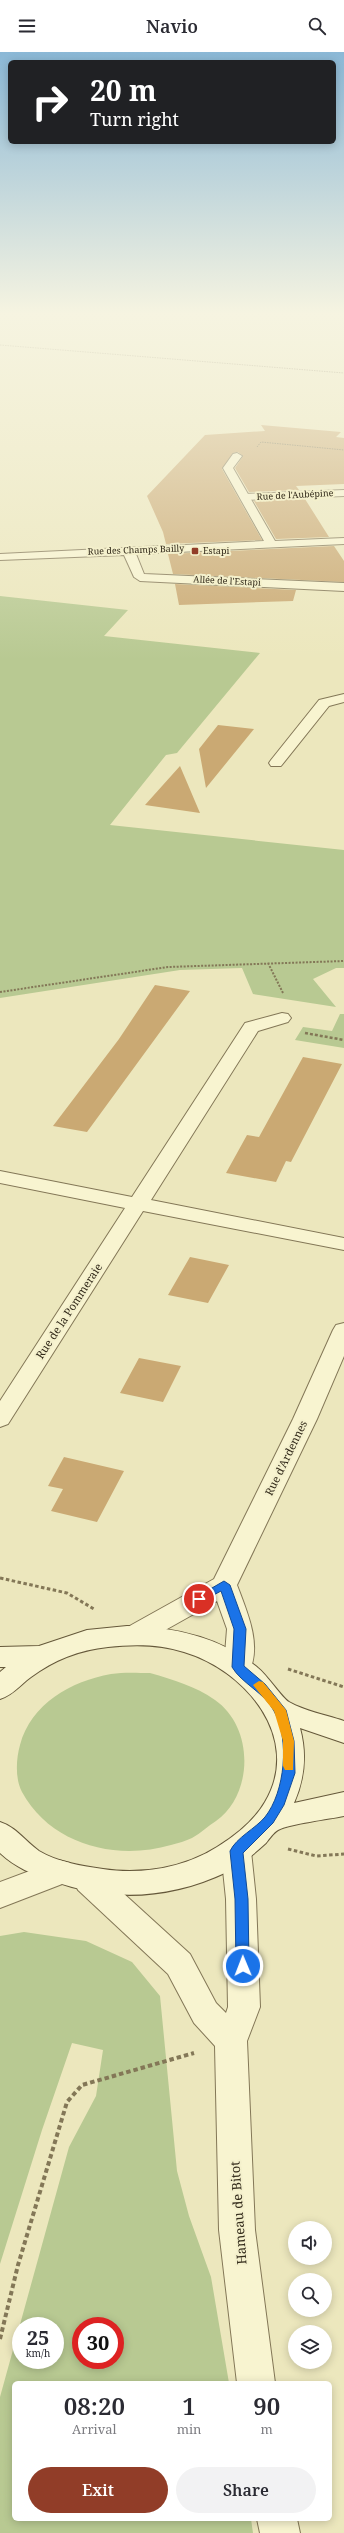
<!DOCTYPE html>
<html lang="en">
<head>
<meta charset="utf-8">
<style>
  :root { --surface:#fff; --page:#f2f2f3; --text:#2b2b33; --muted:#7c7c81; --accent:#913d28 }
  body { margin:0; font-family:"Noto Serif",serif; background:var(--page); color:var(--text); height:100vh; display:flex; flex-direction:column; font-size:15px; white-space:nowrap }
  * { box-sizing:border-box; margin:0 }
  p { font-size:13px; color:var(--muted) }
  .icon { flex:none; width:22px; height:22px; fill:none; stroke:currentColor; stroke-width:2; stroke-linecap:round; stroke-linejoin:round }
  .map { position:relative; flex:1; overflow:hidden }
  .sheet { position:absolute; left:12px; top:2329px; width:320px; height:140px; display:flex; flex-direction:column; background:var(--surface); border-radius:6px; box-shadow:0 2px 10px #0003 }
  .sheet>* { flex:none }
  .hud { position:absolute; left:8px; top:8px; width:328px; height:84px; border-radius:6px; box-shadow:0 2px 10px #0003; background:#202124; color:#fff; overflow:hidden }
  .controls { position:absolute; left:288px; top:2169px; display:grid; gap:8px }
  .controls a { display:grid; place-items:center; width:44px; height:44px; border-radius:50%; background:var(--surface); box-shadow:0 2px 10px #0003; font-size:20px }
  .speed { position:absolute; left:12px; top:2265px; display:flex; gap:8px; font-size:20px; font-weight:700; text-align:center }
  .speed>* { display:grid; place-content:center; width:52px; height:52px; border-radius:50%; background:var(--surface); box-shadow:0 2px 10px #0003; line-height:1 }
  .speed small { font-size:10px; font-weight:400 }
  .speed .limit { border:6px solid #d22; background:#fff; color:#111 }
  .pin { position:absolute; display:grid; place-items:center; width:34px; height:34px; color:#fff; margin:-17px; border:2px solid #fff; border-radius:50%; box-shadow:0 1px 4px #0007 }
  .me { position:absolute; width:44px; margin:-22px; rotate:359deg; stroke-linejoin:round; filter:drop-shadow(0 0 3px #0008) }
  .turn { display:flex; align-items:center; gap:14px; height:84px; padding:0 16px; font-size:18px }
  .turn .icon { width:52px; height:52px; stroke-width:2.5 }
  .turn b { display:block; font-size:28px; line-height:34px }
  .eta { display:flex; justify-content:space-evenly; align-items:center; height:68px; text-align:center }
  .eta b { font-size:24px; font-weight:600; line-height:28px }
  .button { display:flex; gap:8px; margin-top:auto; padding:8px 16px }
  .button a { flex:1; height:46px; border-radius:24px; background:var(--accent); color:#fff; font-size:16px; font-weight:600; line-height:46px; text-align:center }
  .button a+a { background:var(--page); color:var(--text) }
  header { display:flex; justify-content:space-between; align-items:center; height:52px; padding:0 16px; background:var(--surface); font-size:18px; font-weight:600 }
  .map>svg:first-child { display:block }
  .green { fill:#b8c992; fill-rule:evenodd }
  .building { fill:#caa973 }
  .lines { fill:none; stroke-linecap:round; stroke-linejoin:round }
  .lane-casing { stroke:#837757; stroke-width:2 }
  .street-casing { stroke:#837757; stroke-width:2 }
  .secondary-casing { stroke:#65583a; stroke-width:2 }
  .path-far4 { stroke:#837757; stroke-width:1; stroke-dasharray:1.5 1; stroke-linecap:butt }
  .path-far3 { stroke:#837757; stroke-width:2; stroke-dasharray:2 1.5; stroke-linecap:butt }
  .path-far2 { stroke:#837757; stroke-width:2.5; stroke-dasharray:3 2; stroke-linecap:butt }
  .path-far1 { stroke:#837757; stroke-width:3; stroke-dasharray:3.5 2.5; stroke-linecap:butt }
  .path { stroke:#837757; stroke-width:4; stroke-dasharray:4.5 3; stroke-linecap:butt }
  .lane { fill:#f8f4d0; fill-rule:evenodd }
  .street { fill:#f8f4d0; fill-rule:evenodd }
  .secondary { fill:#f8f4d0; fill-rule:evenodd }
  .route { fill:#1a73e8; stroke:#114b97 }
  .slow { fill:#f59e0b }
  .poi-dot { fill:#913d28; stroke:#f4f0cc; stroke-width:1.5 }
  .labels { text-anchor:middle; stroke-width:4; stroke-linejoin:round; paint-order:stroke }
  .far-street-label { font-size:9px; fill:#332b1b; stroke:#f4f0cc }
  .far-poi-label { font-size:9px; fill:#332b1b; stroke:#f4f0cc; text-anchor:start }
  .street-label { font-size:11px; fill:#332b1b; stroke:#f4f0cc }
  .near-street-label { font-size:13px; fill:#332b1b; stroke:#f4f0cc }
</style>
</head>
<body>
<header><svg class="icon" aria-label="menu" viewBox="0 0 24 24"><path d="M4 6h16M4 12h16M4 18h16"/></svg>Navio<svg class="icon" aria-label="search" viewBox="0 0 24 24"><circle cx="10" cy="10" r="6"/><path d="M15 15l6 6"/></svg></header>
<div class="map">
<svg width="344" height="2481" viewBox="0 0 344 2481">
  <rect width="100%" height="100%" fill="#ece7bd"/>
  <path class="green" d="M0 544 128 558 104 584 260 601 177 701 166 703 110 773 344 798V916H336L313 927 336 955 253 942 242 916 180 918 0 946Z
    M340 962H344V996L295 988 303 975 332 979Z
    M150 1621C174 1628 195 1634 215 1648 254 1675 254 1742 216 1769 208 1774 201 1781 192 1786 186 1789 178 1791 171 1793 116 1809 51 1793 22 1740 15 1727 16 1707 20 1693 31 1652 71 1629 111 1622 124 1620 138 1621 150 1621Z
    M24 1880 86 1889 132 1910 160 1944 177 2119 189 2164 211 2225 229 2331H14V2467H251L253 2481H0V2345L69 2095 96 2044 103 1998 72 1991 42 2078 0 2212V1884ZM21 2274H55V2308H21ZM81 2274H115V2308H81Z"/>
  <path class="building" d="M261 373 341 380 336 385 344 386V432L296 434 299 438 249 440 235 416 243 404 238 400 233 401 222 417 262 488 166 492 163 480 147 444 205 383 265 379Z
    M305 447 329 485 276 487 254 449Z
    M334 494 344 509V530L173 522 168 502Z
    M175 532 296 538 293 549 179 553Z
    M218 673 254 677 206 736 199 697Z
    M180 714 200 761 145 753Z
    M155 933 190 939 87 1080 53 1074 119 987Z
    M303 1005 342 1012 291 1110 286 1109 276 1130 226 1121 247 1083 259 1085Z
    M190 1205 229 1213 208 1251 168 1243Z
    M139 1306 181 1314 163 1350 120 1341Z
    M64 1405 124 1419 97 1470 51 1459 63 1437 48 1434Z"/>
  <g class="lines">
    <defs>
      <path id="lane" d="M344 438V444L245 448 240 445 245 442Z"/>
      <path id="street" d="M237 401 242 404 233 416 275 489 344 486V492L136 502 144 522 344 531V539L140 529 134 525 124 503 0 508V502L264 489 223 416 233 402Z
        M344 642V650L329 654 281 714H271L269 711 271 708 319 648Z
        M282 961 288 962 291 966 288 970 258 979 151 1148 344 1186V1198L143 1159 8 1372 0 1375V1349L125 1156 0 1131V1119L132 1145 245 971Z
        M344 1271V1304L317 1367 237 1533C247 1560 263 1594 248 1622L238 1625 228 1622 224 1615 227 1577 217 1549 144 1590 135 1593 126 1590 122 1583 126 1576 214 1527 293 1367 333 1278 336 1273Z
        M236 1787 247 1790 251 1799 256 1847 260 1955 247 1989 255 2178 275 2331H237L219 2178 215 1994 194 1971 168 1922 78 1838 74 1829 78 1820 89 1816 100 1820 190 1902 216 1951 226 1961 228 1955 226 1847 221 1799 225 1790Z
        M59 1808 70 1811 74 1820 70 1829 0 1856V1830Z
        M257 2467H297L300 2481H260Z"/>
      <path id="secondary" d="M127 1574C175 1575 221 1585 258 1616 267 1623 283 1647 289 1650 305 1659 326 1663 344 1669V1691L300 1676C307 1702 305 1726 294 1751L344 1740V1764C330 1767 289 1772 278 1778 274 1780 269 1787 266 1791 254 1802 241 1813 227 1820 170 1847 111 1850 53 1829 32 1822 16 1816 0 1801V1770C16 1775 25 1789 39 1799 57 1810 82 1814 103 1817 141 1823 184 1816 217 1795 235 1784 254 1769 265 1750 303 1686 245 1618 184 1600 160 1592 133 1592 108 1595 79 1598 54 1608 31 1625 20 1633 13 1643 0 1647V1620L6 1615H0V1595L39 1594 87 1578Z"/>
    </defs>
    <use href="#lane" class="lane-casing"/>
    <use href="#street" class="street-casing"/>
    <use href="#secondary" class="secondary-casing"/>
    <path class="path-far4" d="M0 293 344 321
      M257 395 261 390 344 398"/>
    <path class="path-far3" d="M268 911 283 941
      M0 940 168 915 344 909"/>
    <path class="path-far2" d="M305 981 344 988"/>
    <path class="path-far1" d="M0 1526 67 1541 94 1557
      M288 1617 344 1635
      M288 1797 316 1804 344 1802"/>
    <path class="path" d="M0 2287 18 2213 67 2050 82 2033 194 2001"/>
    <use href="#lane" class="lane"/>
    <use href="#street" class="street"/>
    <use href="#secondary" class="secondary"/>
  </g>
  <linearGradient id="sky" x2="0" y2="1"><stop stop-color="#8bb8d6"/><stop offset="0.43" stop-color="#f6f4e1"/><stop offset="1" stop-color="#f6f4e1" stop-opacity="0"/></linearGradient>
  <rect width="344" height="608" fill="url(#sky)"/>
  <path class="route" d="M224 1529 230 1533 246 1577 244 1614 265 1632 286 1658 294 1689 295 1721 284 1753 273 1771 243 1801 248 1847 249 1914 243 1920 236 1914 235 1847 230 1799C237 1785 255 1777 265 1765 285 1740 290 1687 274 1659 265 1641 241 1631 232 1615L234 1577 221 1539 199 1551 193 1547Z"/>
  <path class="slow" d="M259 1629 263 1630 286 1658 294 1689 293 1718H285L283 1714V1689L274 1659 253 1633Z"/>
  <rect class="poi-dot" x="191" y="495" width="8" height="8" rx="2"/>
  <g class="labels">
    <g class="far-street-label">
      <text transform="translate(295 443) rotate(-3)" y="3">Rue de l'Aubépine</text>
      <text transform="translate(136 498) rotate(-2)" y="3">Rue des Champs Bailly</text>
      <text transform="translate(227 529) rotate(3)" y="3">Allée de l'Estapi</text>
    </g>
    <g class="far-poi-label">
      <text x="203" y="502">Estapi</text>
    </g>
    <g class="street-label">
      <text transform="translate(69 1259) rotate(-57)" y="4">Rue de la Pommeraie</text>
      <text transform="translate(286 1406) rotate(-64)" y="4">Rue d'Ardennes</text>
    </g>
    <g class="near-street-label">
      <text transform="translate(238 2161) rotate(-94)" y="5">Hameau de Bitot</text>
    </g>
  </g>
</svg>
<div class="controls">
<a><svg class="icon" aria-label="sound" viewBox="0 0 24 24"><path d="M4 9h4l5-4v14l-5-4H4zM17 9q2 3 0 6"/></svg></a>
<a><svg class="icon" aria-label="search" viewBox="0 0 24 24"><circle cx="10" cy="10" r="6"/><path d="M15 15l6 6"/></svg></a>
<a><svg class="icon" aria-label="layers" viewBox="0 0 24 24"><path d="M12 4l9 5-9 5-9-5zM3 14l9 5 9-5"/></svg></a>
</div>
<div class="speed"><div>25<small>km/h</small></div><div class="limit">30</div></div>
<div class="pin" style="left:199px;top:1547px;background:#d93025"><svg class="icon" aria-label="arrive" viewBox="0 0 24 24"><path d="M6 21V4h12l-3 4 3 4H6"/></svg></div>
<svg class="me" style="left:243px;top:1914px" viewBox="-20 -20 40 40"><circle r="17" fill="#1a73e8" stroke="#fff" stroke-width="3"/><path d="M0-11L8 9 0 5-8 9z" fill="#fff"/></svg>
<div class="hud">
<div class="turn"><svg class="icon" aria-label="right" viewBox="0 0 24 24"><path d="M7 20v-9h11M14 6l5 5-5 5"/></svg><div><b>20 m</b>Turn right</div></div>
</div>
<section class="sheet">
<div class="eta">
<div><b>08:20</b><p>Arrival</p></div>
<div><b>1</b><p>min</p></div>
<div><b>90</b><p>m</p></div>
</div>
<div class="button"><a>Exit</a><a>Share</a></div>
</section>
</div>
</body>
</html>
